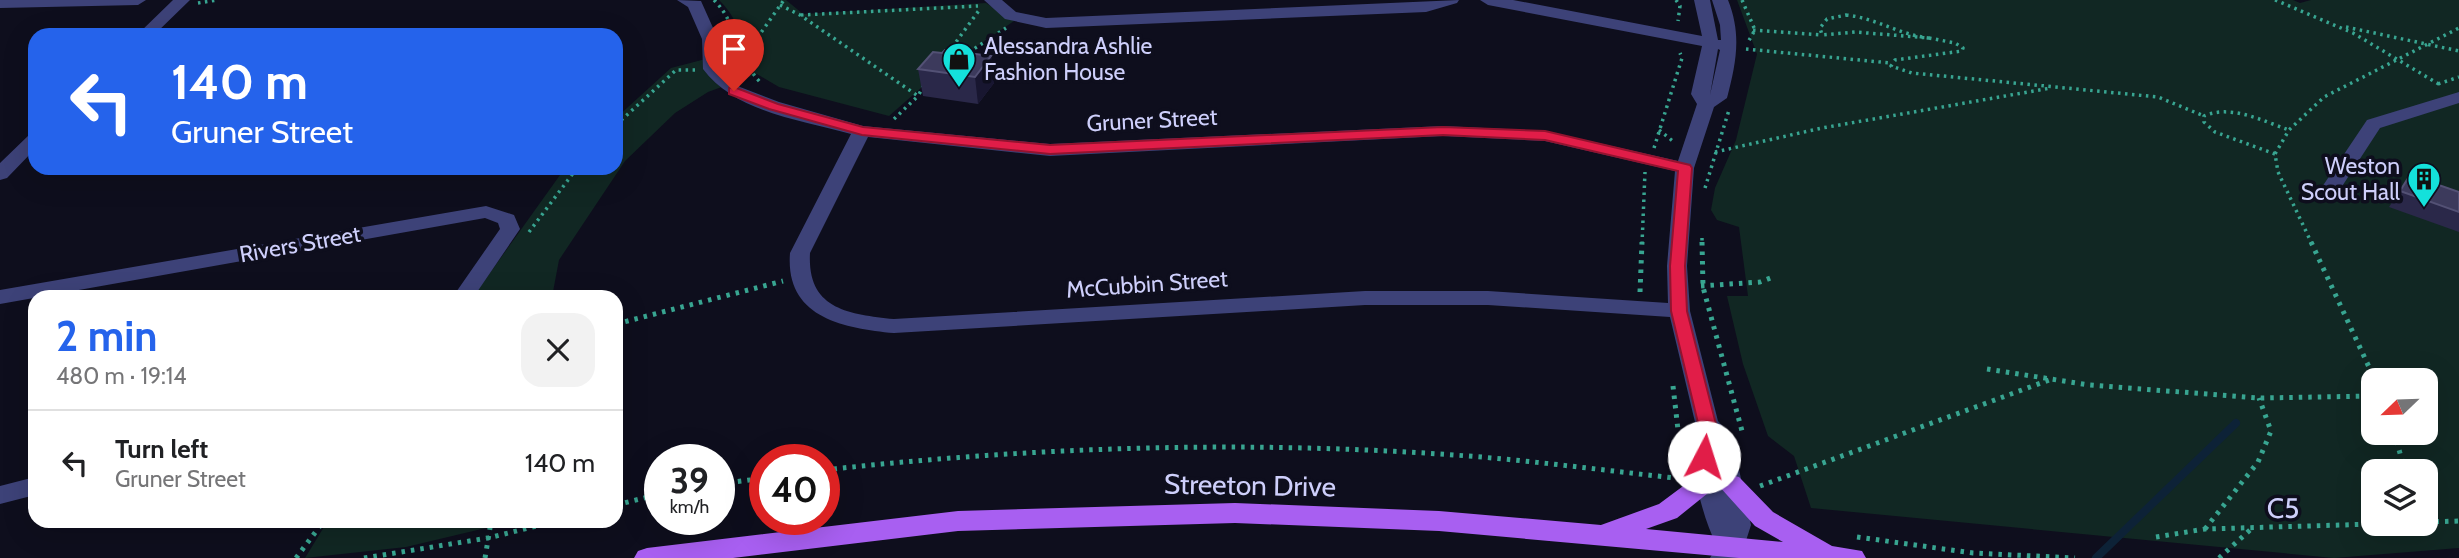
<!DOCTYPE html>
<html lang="en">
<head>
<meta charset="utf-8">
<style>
  :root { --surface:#fff; --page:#f2f2f2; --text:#202124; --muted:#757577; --line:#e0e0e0; --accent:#2563eb }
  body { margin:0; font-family:Cabin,sans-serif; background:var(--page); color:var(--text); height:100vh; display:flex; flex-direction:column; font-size:26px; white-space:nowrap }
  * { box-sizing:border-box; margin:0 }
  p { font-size:23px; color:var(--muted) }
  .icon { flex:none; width:38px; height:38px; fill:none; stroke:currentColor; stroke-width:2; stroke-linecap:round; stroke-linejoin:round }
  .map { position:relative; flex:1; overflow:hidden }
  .side { position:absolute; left:28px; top:290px; width:595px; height:238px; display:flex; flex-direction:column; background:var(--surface); border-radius:21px; box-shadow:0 7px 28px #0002 }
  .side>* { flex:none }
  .hud { position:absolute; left:28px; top:28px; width:595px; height:147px; border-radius:21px; box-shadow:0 7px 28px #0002; background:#2563eb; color:#fff; overflow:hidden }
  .needle { width:46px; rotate:247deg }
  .controls { position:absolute; left:2361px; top:368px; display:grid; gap:14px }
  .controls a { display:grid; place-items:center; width:77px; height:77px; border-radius:14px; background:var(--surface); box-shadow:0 7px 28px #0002; font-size:35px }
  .speed { position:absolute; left:644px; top:444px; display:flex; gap:14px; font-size:35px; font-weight:700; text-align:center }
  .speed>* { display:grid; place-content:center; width:91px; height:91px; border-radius:50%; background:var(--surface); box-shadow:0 7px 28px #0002; line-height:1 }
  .speed small { font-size:18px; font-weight:400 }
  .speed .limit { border:10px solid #d22; background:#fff; color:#111 }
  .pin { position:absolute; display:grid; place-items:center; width:60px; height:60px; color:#fff; margin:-72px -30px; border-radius:50% 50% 50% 0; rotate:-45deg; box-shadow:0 0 7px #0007 }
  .pin .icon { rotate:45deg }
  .me { position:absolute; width:77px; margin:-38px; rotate:5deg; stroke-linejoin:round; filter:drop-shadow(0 0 5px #0008) }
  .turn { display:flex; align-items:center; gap:24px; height:147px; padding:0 28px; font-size:32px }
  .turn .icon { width:91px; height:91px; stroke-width:2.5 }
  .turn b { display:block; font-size:49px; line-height:60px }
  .round { display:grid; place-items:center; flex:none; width:74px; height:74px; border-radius:21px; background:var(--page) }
  .headline { display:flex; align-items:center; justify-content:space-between; height:119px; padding:0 28px }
  h1 { font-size:42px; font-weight:700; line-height:52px; color:var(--accent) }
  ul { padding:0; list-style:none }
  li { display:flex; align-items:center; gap:21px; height:105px; padding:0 28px; border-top:2px solid var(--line) }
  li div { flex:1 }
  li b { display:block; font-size:26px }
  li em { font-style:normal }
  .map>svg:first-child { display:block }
  .green { fill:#112723; fill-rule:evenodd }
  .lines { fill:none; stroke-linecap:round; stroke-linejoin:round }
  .stream { stroke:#0d2237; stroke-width:8 }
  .path-far1 { stroke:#38a591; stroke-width:3.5; stroke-dasharray:2.5 4.5; stroke-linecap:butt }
  .path { stroke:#38a591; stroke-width:5; stroke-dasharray:3.5 6; stroke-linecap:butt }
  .minor { fill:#3d4278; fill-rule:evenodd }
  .major { fill:#a85ff1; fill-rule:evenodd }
  .wall { fill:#2a2849 }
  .shaded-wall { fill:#181630 }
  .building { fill:#3c3a5c; stroke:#535175; stroke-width:2 }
  .route { fill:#e11d48; stroke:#92132f; stroke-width:2 }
  .labels { text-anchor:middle; stroke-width:7; stroke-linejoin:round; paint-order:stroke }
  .poi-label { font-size:23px; fill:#cecffb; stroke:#0e0e1d; text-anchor:start }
  .street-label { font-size:23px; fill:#cecffb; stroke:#0e0e1d }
  .near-street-label { font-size:28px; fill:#cecffb; stroke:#0e0e1d }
</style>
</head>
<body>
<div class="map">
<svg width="2459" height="558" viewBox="0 0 2459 558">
  <rect width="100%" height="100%" fill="#0e0e1d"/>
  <path class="green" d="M719 0H786L803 14 986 3 1014 21 938 73 889 116 779 87 757 74 708 92 675 113 625 161 559 260 552 297 472 298 565 168H616V118L671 68 744 49C739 28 734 15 719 0Z
    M1737 0H2293L2300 3 2311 0H2459V548L2334 558 1811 508 1794 456 1768 436 1743 364 1727 296H1748L1739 227 1717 220 1711 210 1715 188 1736 140 1757 54ZM2373 380H2426V432H2373ZM2373 471H2426V523H2373Z
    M327 522H511L406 547 305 558Z"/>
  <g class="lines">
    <path class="stream" d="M2096 558 2236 423"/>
    <path class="path-far1" d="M714 0C738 24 737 58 760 82
      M1676 0 1680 6 1678 21
      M1742 0 1755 30 1748 42
      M2275 0 2353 33 2442 86
      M198 3 217 0
      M780 5 800 15 918 96 924 85
      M801 15 978 6
      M1846 15C1876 18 1900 35 1929 38L1855 32 1822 35 1820 28 1827 19Z
      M2346 27 2459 51
      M1753 30 1822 35
      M1929 38 1955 43 1963 48 1962 51 1895 60 1891 66 1912 73 2158 97 2204 116
      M1746 49 1890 63
      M948 53 980 9
      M963 56 1006 28
      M727 64 743 58 784 0
      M2438 84 2459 77
      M894 119 918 96
      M616 125 676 70H695
      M1659 130 1674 142
      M1654 148 1682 58 1680 53
      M1715 152 1822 128 2051 88
      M2275 154 2215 132 2204 122V116C2231 104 2263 121 2289 130
      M1705 188 1729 110
      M529 232 577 168
      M1702 238V244
      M1642 244 1645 172
      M2312 244 2278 172 2275 154 2289 130 2324 97 2459 28"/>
    <path class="path" d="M1702 242 1703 287 1742 431
      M2311 242 2375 380
      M1701 286 1760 282 1773 277
      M1640 292 1642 242
      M616 324 783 281
      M1987 369 2089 385 2259 398 2373 396
      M1673 386 1678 430
      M2394 432 2405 471
      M824 470C1033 447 1243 440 1454 455 1528 460 1601 470 1675 478
      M719 484 765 478
      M1760 486 2052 379
      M616 505 660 494
      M2426 522 2459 521
      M2205 529 2258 462 2271 431 2259 398
      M1857 537 1973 553 2075 558
      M2156 537 2205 529 2410 523
      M296 558 323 522
      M364 558 488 538 553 522
      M485 558 491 522
      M2219 558 2250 530"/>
    <path class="minor" d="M0 0H146L138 5 0 8Z
      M173 0H190L154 35H137Z
      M677 0 701 1 718 39 720 68 740 87 779 102 863 126 1050 144 1443 126 1545 131 1678 161 1697 104 1691 94 1702 46 1488 5 1480 0H1513L1702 36 1694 0H1710L1718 40H1721L1720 25 1712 0H1728C1742 35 1736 63 1727 98L1714 107 1694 168 1687 266 1690 311 1718 421 1732 437 1751 525 1744 547 1747 553 1744 558H1710L1717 546C1699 510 1694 471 1688 432L1695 422 1670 317 1488 305H1365L894 333C842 328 785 317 790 253L851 134C802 120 736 113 703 69L702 39 688 7ZM1718 49 1720 50 1710 95ZM1443 136 1545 141 1675 171 1667 266 1668 303 1488 291H1365L894 319C848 314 807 309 810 253L868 137 1050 156Z
      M984 0H1002L1016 12 1046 18 1459 0 1457 3 1426 12 1046 28 1005 19Z
      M2459 92V103L2380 128 2339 191H2325L2322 187 2367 120Z
      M35 133V149L7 178 0 180V163L29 135Z
      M486 206 514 215 520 229 473 298H452L500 229 498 223 485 218 0 304V290Z
      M35 477V495L0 504V486Z"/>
    <path class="major" d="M1707 473 1716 475 1719 481 1721 477 1730 475 1739 477 1773 512 1832 546 1862 551 1866 558H1739L1439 531 1235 523 958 531 733 558H634L638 551 647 548 958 511 1235 503 1439 511 1601 525 1659 504 1698 475ZM1718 485 1755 526 1783 542 1646 529 1677 518Z"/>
  </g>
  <path class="wall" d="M991 56 994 83 978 104 923 96 918 69Z
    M2410 175 2459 192V232L2389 207Z"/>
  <path class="shaded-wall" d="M991 56 994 83 978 104 975 77Z"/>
  <path class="building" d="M945 50 991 56 975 77 918 69 933 52 942 53Z
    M2410 175 2459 192V212L2400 191Z"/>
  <path class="route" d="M734 87 778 104 863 127 1050 145 1443 127 1545 131 1690 165 1692 168 1685 266 1687 311 1716 424 1709 434 1713 457 1710 462H1697L1691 432 1698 423 1671 311 1670 266 1678 171 1545 140 1443 135 1050 154 862 135 769 109 729 94V88Z"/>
  <defs>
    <symbol id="shop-pin" viewBox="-11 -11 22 30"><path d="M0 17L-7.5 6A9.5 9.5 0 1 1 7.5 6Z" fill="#14e1db" stroke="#0e0e1d"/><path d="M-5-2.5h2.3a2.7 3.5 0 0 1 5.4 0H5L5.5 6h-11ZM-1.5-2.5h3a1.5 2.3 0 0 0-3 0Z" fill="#111"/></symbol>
    <symbol id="building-pin" viewBox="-11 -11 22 30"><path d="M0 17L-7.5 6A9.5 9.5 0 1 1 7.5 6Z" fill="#14e1db" stroke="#0e0e1d"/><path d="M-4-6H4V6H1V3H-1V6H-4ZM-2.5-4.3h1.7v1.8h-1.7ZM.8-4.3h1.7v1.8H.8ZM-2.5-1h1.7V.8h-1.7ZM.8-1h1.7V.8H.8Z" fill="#111"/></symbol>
  </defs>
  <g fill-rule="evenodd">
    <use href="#shop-pin" x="940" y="40" width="38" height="52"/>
    <use href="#building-pin" x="2405" y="160" width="38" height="52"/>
  </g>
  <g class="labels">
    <g class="poi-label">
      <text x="984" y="54">Alessandra Ashlie<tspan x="984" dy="26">Fashion House</tspan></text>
      <text x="2400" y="174" text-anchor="end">Weston<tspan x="2400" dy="26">Scout Hall</tspan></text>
    </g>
    <g class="street-label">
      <text transform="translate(1152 120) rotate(-3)" y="8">Gruner Street</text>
      <text transform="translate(300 244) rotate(-10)" y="8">Rivers Street</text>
      <text transform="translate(1147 284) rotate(-4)" y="8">McCubbin Street</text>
    </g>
    <g class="near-street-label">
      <text transform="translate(1250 485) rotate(1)" y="10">Streeton Drive</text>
      <text transform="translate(2283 508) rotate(-1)" y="10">C5</text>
    </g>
  </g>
</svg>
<div class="controls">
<a><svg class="needle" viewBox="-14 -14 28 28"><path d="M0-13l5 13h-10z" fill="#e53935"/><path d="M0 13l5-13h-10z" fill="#757577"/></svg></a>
<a><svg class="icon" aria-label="layers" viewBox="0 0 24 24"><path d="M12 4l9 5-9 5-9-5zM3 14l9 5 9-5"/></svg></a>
</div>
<div class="speed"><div>39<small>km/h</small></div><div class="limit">40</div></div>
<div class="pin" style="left:734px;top:91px;background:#d93025"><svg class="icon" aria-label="arrive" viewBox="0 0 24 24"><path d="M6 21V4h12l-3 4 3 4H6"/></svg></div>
<svg class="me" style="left:1704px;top:457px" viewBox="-20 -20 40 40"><circle r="19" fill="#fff"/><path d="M0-13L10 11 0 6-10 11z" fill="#e11d48"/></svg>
<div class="hud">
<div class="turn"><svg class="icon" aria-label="left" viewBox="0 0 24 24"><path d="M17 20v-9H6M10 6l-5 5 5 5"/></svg><div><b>140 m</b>Gruner Street</div></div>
</div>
<section class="side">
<div class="headline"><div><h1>2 min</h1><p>480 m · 19:14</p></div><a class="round"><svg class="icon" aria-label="close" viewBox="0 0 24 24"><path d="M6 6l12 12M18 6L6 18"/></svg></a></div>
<ul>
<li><svg class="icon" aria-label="left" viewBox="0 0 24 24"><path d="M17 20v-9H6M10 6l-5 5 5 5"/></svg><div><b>Turn left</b><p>Gruner Street</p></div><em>140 m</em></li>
</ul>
</section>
</div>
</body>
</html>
